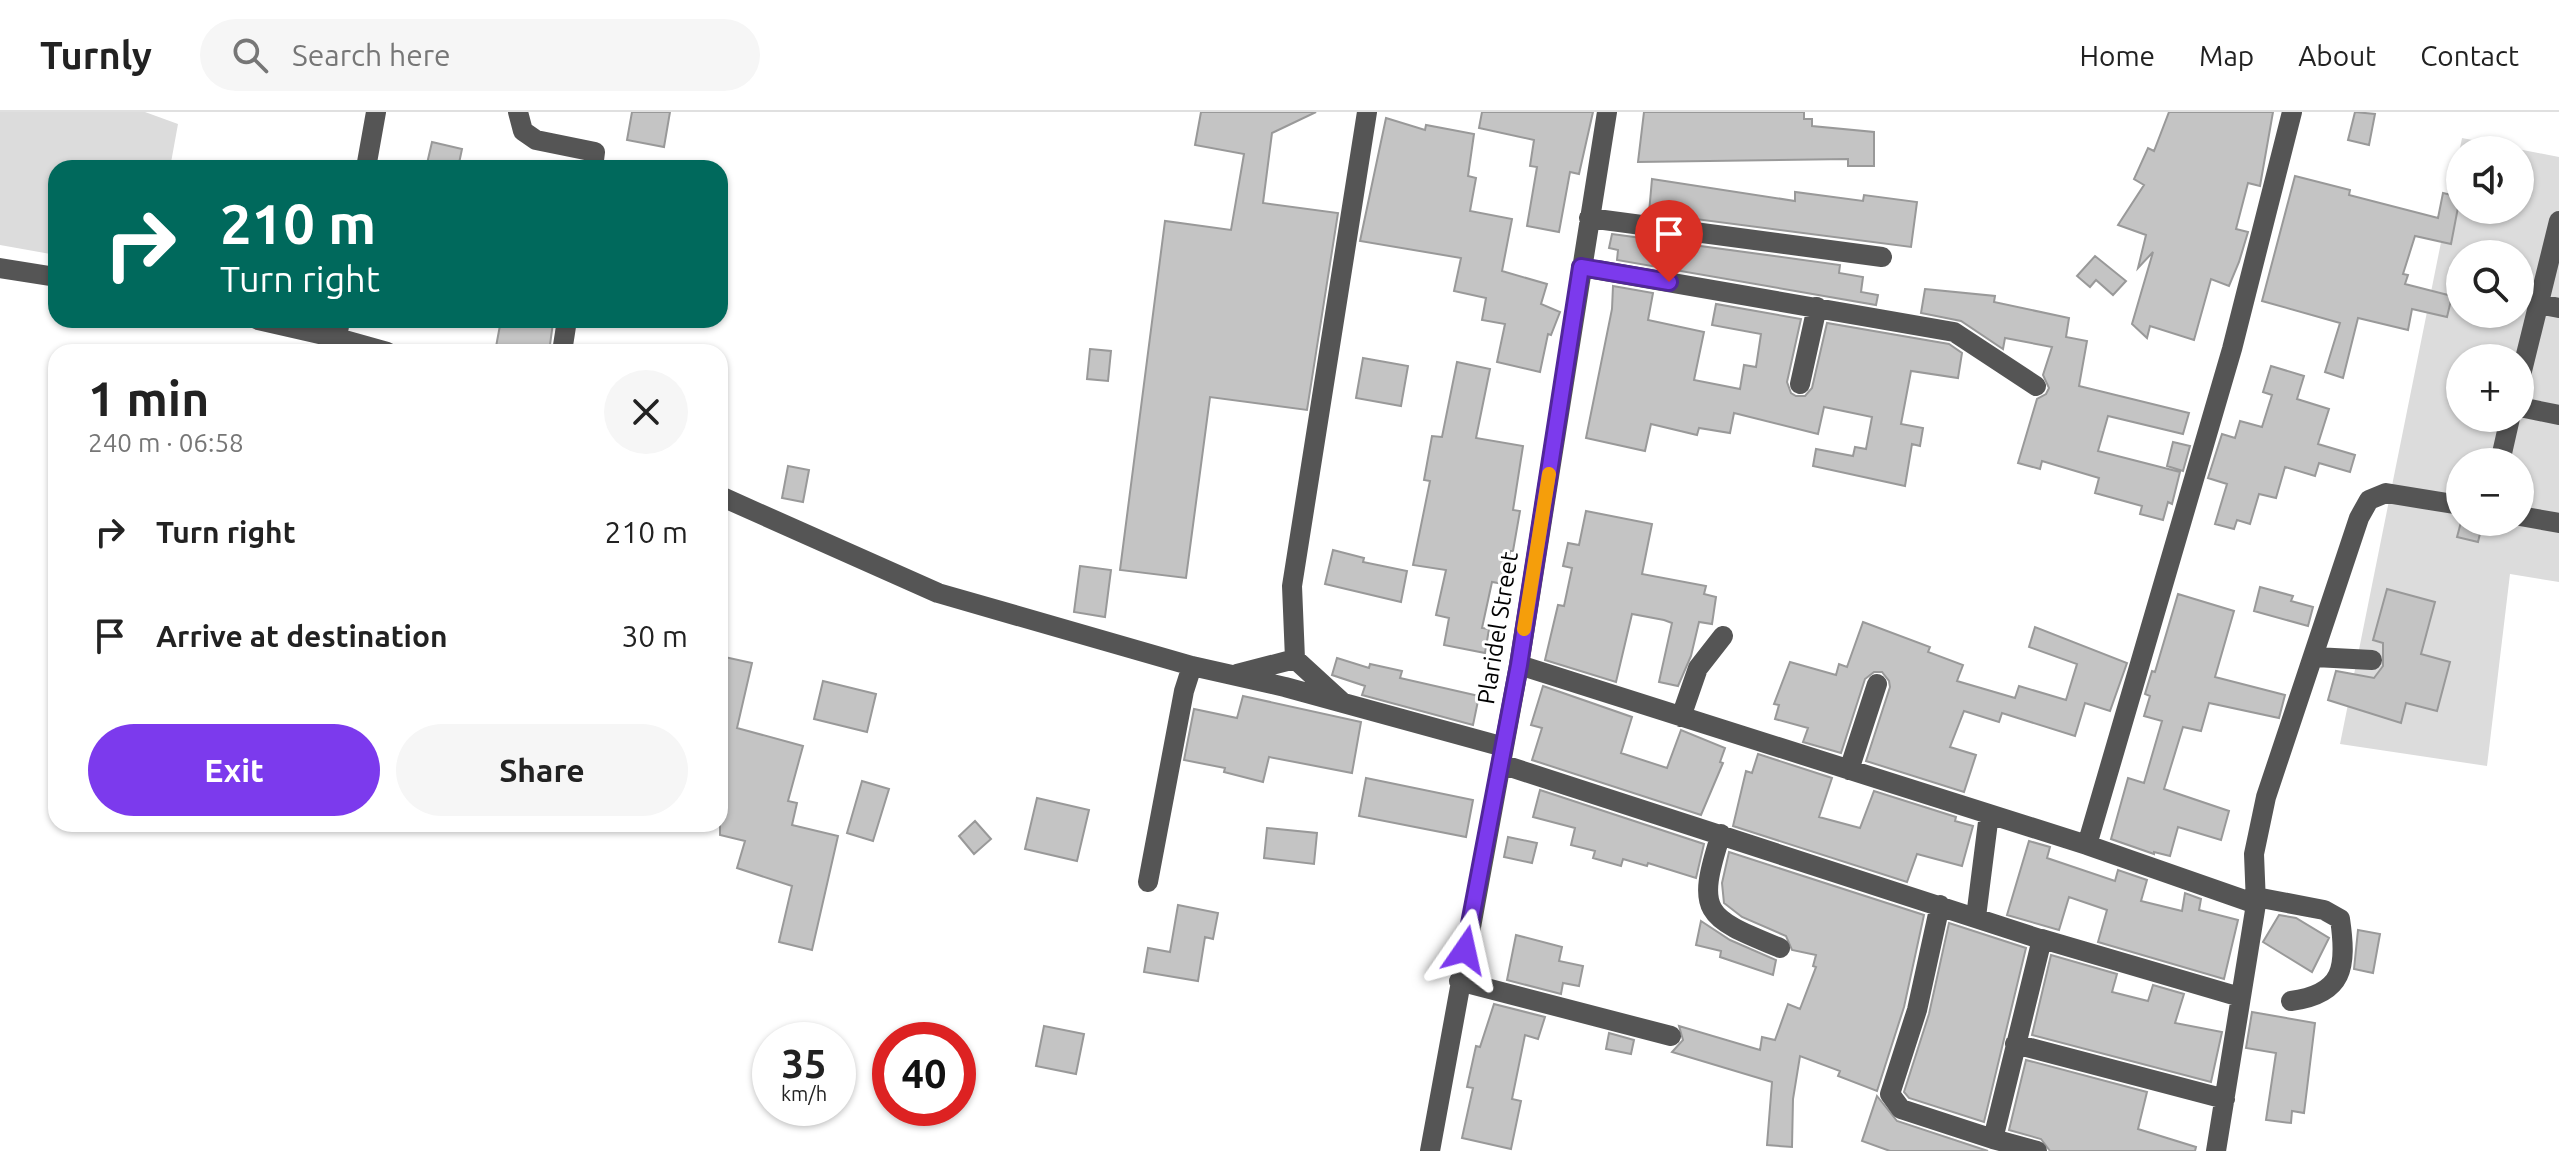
<!DOCTYPE html>
<html lang="en">
<head>
<meta charset="utf-8">
<style>
  :root { --surface:#fff; --page:#f6f6f6; --text:#222; --muted:#767676; --line:#e0e0e0; --accent:#7c3aed }
  body { margin:0; font-family:Ubuntu,sans-serif; background:var(--page); color:var(--text); height:100vh; display:flex; flex-direction:column; font-size:30px; white-space:nowrap }
  * { box-sizing:border-box; margin:0 }
  p { font-size:26px; color:var(--muted) }
  .icon { flex:none; width:44px; height:44px; fill:none; stroke:currentColor; stroke-width:2; stroke-linecap:round; stroke-linejoin:round }
  .map { position:relative; flex:1; overflow:hidden }
  .drawer { position:absolute; left:48px; top:232px; width:680px; height:488px; display:flex; flex-direction:column; background:var(--surface); border-radius:24px; box-shadow:0 2px 6px #0004 }
  .drawer>* { flex:none }
  .hud { position:absolute; left:48px; top:48px; width:680px; height:168px; border-radius:24px; box-shadow:0 2px 6px #0004; background:#00695c; color:#fff; overflow:hidden }
  .buttons { position:absolute; left:2446px; top:24px; display:grid; gap:16px }
  .buttons a { display:grid; place-items:center; width:88px; height:88px; border-radius:50%; background:var(--surface); box-shadow:0 2px 6px #0004; font-size:40px }
  .speed { position:absolute; left:752px; top:910px; display:flex; gap:16px; font-size:40px; font-weight:700; text-align:center }
  .speed>* { display:grid; place-content:center; width:104px; height:104px; border-radius:50%; background:var(--surface); box-shadow:0 2px 6px #0004; line-height:1 }
  .speed small { font-size:20px; font-weight:400 }
  .speed .limit { border:12px solid #d22; background:#fff; color:#111 }
  .pin { position:absolute; display:grid; place-items:center; width:68px; height:68px; color:#fff; margin:-82px -34px; border-radius:50% 50% 50% 0; rotate:-45deg; box-shadow:0 0 8px #0007 }
  .pin .icon { rotate:45deg }
  .me { position:absolute; width:88px; margin:-44px; rotate:11deg; stroke-linejoin:round; filter:drop-shadow(0 0 6px #0008) }
  .turn { display:flex; align-items:center; gap:28px; height:168px; padding:0 40px; font-size:36px }
  .turn .icon { width:104px; height:104px; stroke-width:2.5 }
  .turn b { display:block; font-size:56px; line-height:68px }
  .round { display:grid; place-items:center; flex:none; width:84px; height:84px; border-radius:42px; background:var(--page) }
  .head { display:flex; align-items:center; justify-content:space-between; height:136px; padding:0 40px }
  h1 { font-size:48px; font-weight:700; line-height:60px }
  .cta { display:flex; gap:16px; margin-top:auto; padding:16px 40px }
  .cta a { flex:1; height:92px; border-radius:48px; background:var(--accent); color:#fff; font-size:32px; font-weight:700; line-height:92px; text-align:center }
  .cta a+a { background:var(--page); color:var(--text) }
  ul { padding:0; list-style:none }
  li { display:flex; align-items:center; gap:24px; height:104px; padding:0 40px }
  li div { flex:1 }
  li b { display:block; font-size:30px }
  li em { font-style:normal }
  header { display:flex; align-items:center; gap:48px; box-sizing:border-box; height:112px; padding:0 40px; background:var(--surface); border-bottom:2px solid var(--line) }
  header strong { font-size:38px }
  nav { display:flex; gap:44px; margin-inline-start:auto; font-size:28px }
  .search { width:560px; height:72px; background:var(--page); display:flex; align-items:center; gap:20px; box-sizing:border-box; padding:0 28px; border-radius:44px; color:var(--muted); font-size:30px }
  .map>svg:first-child { display:block }
  .green { fill:#dcdcdc; fill-rule:evenodd }
  .building { fill:#c4c4c4; stroke:#999; stroke-width:2 }
  .lines { fill:none; stroke-linecap:round; stroke-linejoin:round }
  .minor { stroke:#555; stroke-width:20 }
  .route-casing { stroke:#51269a; stroke-width:20 }
  .route { stroke:#7c3aed; stroke-width:14 }
  .slow { stroke:#f59e0b; stroke-width:14 }
  .labels { text-anchor:middle; stroke-width:6; stroke-linejoin:round; paint-order:stroke }
  .street-label { font-size:24px; fill:#000; stroke:#fff }
</style>
</head>
<body>
<header>
<strong>Turnly</strong>
<div class="search"><svg class="icon" aria-label="search" viewBox="0 0 24 24"><circle cx="10" cy="10" r="6"/><path d="M15 15l6 6"/></svg>Search here</div>
<nav><a>Home</a><a>Map</a><a>About</a><a>Contact</a></nav>
</header>
<div class="map">
<svg width="2559" height="1039" viewBox="0 0 2559 1039">
  <rect width="100%" height="100%" fill="#fff"/>
  <path class="green" d="M0 0H145L178 12 170 56H56V143L0 133Z
    M2462 26 2559 45V470L2510 462 2487 654 2340 632ZM2460 38H2520V98H2460ZM2460 142H2520V202H2460ZM2460 246H2520V306H2460ZM2460 350H2520V410H2460Z"/>
  <path class="building" d="M632 0H670L664 35 627 28Z
    M1201 0H1316L1272 21 1263 91 1338 101 1307 298 1210 285 1186 466 1120 458 1165 109 1231 118 1244 42 1195 33Z
    M1482 0H1593L1579 62 1570 60 1559 120 1527 114 1537 55 1530 54 1534 28 1479 16Z
    M1644 0H1804V7H1812V14L1874 20V54H1848V47L1638 50Z
    M2169 0H2273L2260 74 2248 71 2236 117 2248 120 2239 150 2229 174 2211 167 2194 228 2150 214 2147 226 2132 212 2153 140 2138 156 2146 123 2118 113 2144 73 2134 67 2148 36 2154 39Z
    M2355 0 2375 2 2369 33 2348 28Z
    M1386 6 1425 18 1426 13 1474 22 1468 64 1476 66 1470 99 1512 107 1502 159 1547 172 1541 192 1560 200 1551 223 1548 222 1540 260 1497 250 1505 212 1482 208 1486 186 1454 179 1461 146 1360 129Z
    M432 30 462 37 458 56H426Z
    M2295 64 2350 78 2349 83 2438 106 2443 81 2460 85 2451 132 2415 124 2403 162 2408 163 2405 172 2452 184 2447 205 2412 197 2408 218 2358 206 2343 266 2325 260 2340 211 2262 189Z
    M1652 67 1795 89V80L1863 89 1864 83 1917 90 1911 135 1649 101Z
    M1612 122 1840 153 1839 161 1863 165 1861 180 1878 183 1876 193 1617 148 1618 138 1609 136Z
    M2095 144 2126 169 2113 183 2096 168 2090 175 2077 164Z
    M1613 174 1653 181 1648 208 1704 220 1694 268 1740 277 1744 253 1756 255 1761 222 1712 213 1716 192 1801 207 1787 270 1791 281 1796 284H1805L1812 276 1827 211 1949 232 1962 241 1958 266 1911 259 1901 312 1923 316 1920 334 1912 332 1905 374 1813 354 1816 337 1853 344 1855 335 1866 337 1872 305 1824 295 1818 322 1734 301 1730 321 1699 316 1697 323 1651 312 1645 339 1586 326 1612 197Z
    M1925 177 1995 184 1994 190 2069 206 2066 225 2087 229 2079 274 2189 301 2183 322 2108 304 2098 339 2180 360 2172 392 2168 390 2163 408 2140 402 2142 394 2095 381 2099 366 2042 349 2040 357 2018 351 2037 287 2046 282 2049 276 2043 263 2052 235 2005 226 2003 237 1961 209 1921 201Z
    M501 208 553 211 549 240H495Z
    M1090 237 1111 239 1108 269 1087 267Z
    M1363 246 1408 254 1401 294 1356 286Z
    M1457 250 1490 257 1476 326 1523 334 1513 398 1520 399 1513 439H1510L1504 472 1492 470 1482 516 1489 517 1485 541 1444 533 1449 506 1436 503 1446 458 1413 453 1430 369 1424 368 1432 324 1442 325Z
    M2271 254 2304 264 2297 287 2329 297 2318 332 2355 343 2350 360 2319 351 2315 364 2285 355 2276 386 2259 382 2250 412 2237 408 2234 417 2215 412 2227 372 2208 366 2222 322 2235 326 2240 309 2262 315 2272 283 2263 280Z
    M2173 330 2190 334 2183 359 2167 354Z
    M788 354 809 358 803 390 782 386Z
    M1586 399 1652 412 1642 462 1706 474 1704 482 1716 485 1712 512 1699 510 1691 544 1678 574 1659 570 1672 511 1664 508 1632 502 1616 570 1545 548 1558 493 1564 494 1572 456 1563 454 1568 431 1579 433Z
    M2461 410 2482 413 2478 430 2457 425Z
    M1333 438 1364 446 1363 450 1407 459 1401 490 1325 472Z
    M1080 454 1111 458 1105 505 1074 500Z
    M2260 475 2293 484 2291 489 2313 495 2308 514 2254 499Z
    M2387 477 2435 490 2421 542 2450 550 2437 599 2406 591 2401 611 2328 588 2336 559 2374 566 2383 554V531L2373 528Z
    M2178 482 2234 499 2215 565 2285 583 2279 606 2209 591 2201 619 2183 615 2164 677 2229 699 2221 728 2178 715 2170 744 2154 740V742L2111 727 2128 666 2144 671 2162 609 2144 604 2150 584 2145 582 2152 559 2155 560Z
    M1863 510 1930 535 1928 540 1963 553 1957 569 2015 586 2019 574 2066 588 2077 552 2029 535 2035 515 2127 551 2110 599 2085 591 2075 624 2002 601 1999 610 1964 599 1950 635 1976 643 1964 680 1866 649 1890 575 1889 569 1882 560H1874L1865 567 1841 641 1803 630 1808 616 1775 607 1779 593 1774 592 1790 550 1836 563 1839 552 1847 555Z
    M720 544 752 551 737 616 803 634 788 689 797 691 792 713 838 724 812 838 779 830 792 774 737 756 745 729 720 723Z
    M1337 546 1369 556 1370 552 1402 559 1400 566 1479 584 1473 613 1362 583 1365 574 1332 563Z
    M823 569 876 582 867 620 814 607Z
    M1543 574 1632 605 1621 641 1667 656 1681 618 1725 636 1720 650 1723 651 1701 703 1532 648 1542 616 1531 613Z
    M1243 584 1361 610 1352 661 1269 645 1263 670 1224 660 1225 656 1184 648 1194 597 1237 606Z
    M1758 642 1832 666 1819 705 1860 716 1874 679 1956 705 1955 709 1973 714 1962 754 1917 742 1907 770 1733 714 1746 659 1752 661Z
    M1366 666 1473 688 1466 725 1359 704Z
    M862 669 889 677 873 729 847 721Z
    M1540 678 1704 732 1696 766 1648 751 1647 754 1623 747 1621 754 1593 746 1595 739 1571 733 1575 716 1533 705Z
    M1037 686 1089 698 1077 749 1025 737Z
    M975 709 991 727 974 742 959 724Z
    M1267 716 1317 721 1314 752 1264 746Z
    M1508 725 1537 731 1532 751 1504 745Z
    M2029 729 2050 735 2047 746 2115 769 2118 758 2147 768 2141 789 2182 799 2185 781 2201 787 2199 798 2238 808 2224 867 2098 830 2107 798 2069 785 2059 818 2007 803Z
    M1729 740 1924 803 1904 895 1877 979 1838 964 1840 959 1800 944 1793 987 1792 1035 1767 1033 1772 970 1672 940 1683 928 1679 914 1760 938 1762 925 1775 928 1788 892 1800 897 1816 855 1813 854 1816 843 1792 838 1786 824 1742 805 1724 791 1722 771Z
    M1178 793 1218 801 1213 827 1205 825 1198 869 1144 860 1148 836 1170 840Z
    M2279 803 2296 806 2329 826 2312 860 2263 830Z
    M1701 809 1730 828 1776 848 1773 863 1720 845 1721 839 1696 833Z
    M1949 811 2026 836 1984 1010 1909 986 1904 980 1929 902Z
    M2358 818 2380 822 2373 861 2354 857Z
    M1516 823 1562 835 1559 849 1583 854 1579 874 1563 871 1561 882 1507 868Z
    M2051 843 2117 862 2112 880 2148 889 2153 873 2184 882 2175 911 2222 920 2211 970 2032 923Z
    M1494 892 1545 905 1538 927 1525 923 1512 987 1521 989 1511 1037 1462 1026 1473 976 1467 975 1476 934 1480 935Z
    M2252 900 2315 911 2304 1001 2292 999 2291 1011 2266 1008 2276 941 2246 936Z
    M1044 914 1084 922 1076 962 1036 954Z
    M1609 921 1634 928 1631 942 1606 937Z
    M2026 948 2147 980 2138 1017 2196 1035 2195 1039H2050L2041 1027 2009 1018Z
    M1877 984 1897 1009 1988 1039H1890L1862 1029Z"/>
  <g class="lines">
    <path class="minor" d="M518 0 523 19 536 28 595 40 593 56
      M366 56 376 0
      M1589 106 1882 145
      M1581 155 1954 220 2036 274
      M0 156 56 165
      M2539 192 2559 196
      M258 208 337 226
      M340 208 337 226 387 240
      M562 240 567 208
      M2520 267 2559 109
      M1800 272 1817 195
      M2520 295 2559 303
      M2500 350 2510 306
      M720 384 938 481 1192 554 1285 575 1504 635
      M2520 404 2559 411
      M2315 545 2372 548
      M1519 553 2087 733 2256 792 2216 1039
      M1237 562 1295 547
      M1342 590 1295 547 1292 474 1367 0
      M1681 605 1698 556 1723 524
      M1501 652 2043 828
      M1849 658 1877 572
      M1721 722C1695 802 1705 805 1780 836
      M2087 733 2232 237 2292 0
      M1148 770 1184 579 1192 554
      M2256 785 2324 798 2340 807C2347 855 2344 882 2291 889
      M2256 792 2254 742 2266 685 2359 406 2369 388 2386 381 2460 393
      M1940 793 1917 898 1890 982 1901 997 1993 1027
      M1976 805 1989 702
      M1459 869 1671 924
      M2015 932 2225 987
      M1430 1039 1519 553 1607 0
      M2037 1039 1993 1027 2042 827 2240 885"/>
  </g>
  <g class="lines">
    <defs>
      <path id="route" d="M1465 838 1519 553 1581 155 1669 170"/>
    </defs>
    <use href="#route" class="route-casing"/>
    <use href="#route" class="route"/>
    <path class="slow" d="M1524 517 1549 362"/>
  </g>
  <g class="labels">
    <g class="street-label">
      <text transform="translate(1498 516) rotate(-81)" y="8">Plaridel Street</text>
    </g>
  </g>
</svg>
<div class="buttons">
<a><svg class="icon" aria-label="sound" viewBox="0 0 24 24"><path d="M4 9h4l5-4v14l-5-4H4zM17 9q2 3 0 6"/></svg></a>
<a><svg class="icon" aria-label="search" viewBox="0 0 24 24"><circle cx="10" cy="10" r="6"/><path d="M15 15l6 6"/></svg></a>
<a>+</a>
<a>−</a>
</div>
<div class="speed"><div>35<small>km/h</small></div><div class="limit">40</div></div>
<div class="pin" style="left:1669px;top:170px;background:#d93025"><svg class="icon" aria-label="arrive" viewBox="0 0 24 24"><path d="M6 21V4h12l-3 4 3 4H6"/></svg></div>
<svg class="me" style="left:1465px;top:838px" viewBox="-20 -20 40 40"><path d="M0-17L14 15 0 8-14 15z" fill="#7c3aed" stroke="#fff" stroke-width="4"/></svg>
<div class="hud">
<div class="turn"><svg class="icon" aria-label="right" viewBox="0 0 24 24"><path d="M7 20v-9h11M14 6l5 5-5 5"/></svg><div><b>210 m</b>Turn right</div></div>
</div>
<section class="drawer">
<div class="head"><div><h1>1 min</h1><p>240 m · 06:58</p></div><a class="round"><svg class="icon" aria-label="close" viewBox="0 0 24 24"><path d="M6 6l12 12M18 6L6 18"/></svg></a></div>
<ul>
<li><svg class="icon" aria-label="right" viewBox="0 0 24 24"><path d="M7 20v-9h11M14 6l5 5-5 5"/></svg><div><b>Turn right</b></div><em>210 m</em></li>
<li><svg class="icon" aria-label="arrive" viewBox="0 0 24 24"><path d="M6 21V4h12l-3 4 3 4H6"/></svg><div><b>Arrive at destination</b></div><em>30 m</em></li>
</ul>
<div class="cta"><a>Exit</a><a>Share</a></div>
</section>
</div>
</body>
</html>
